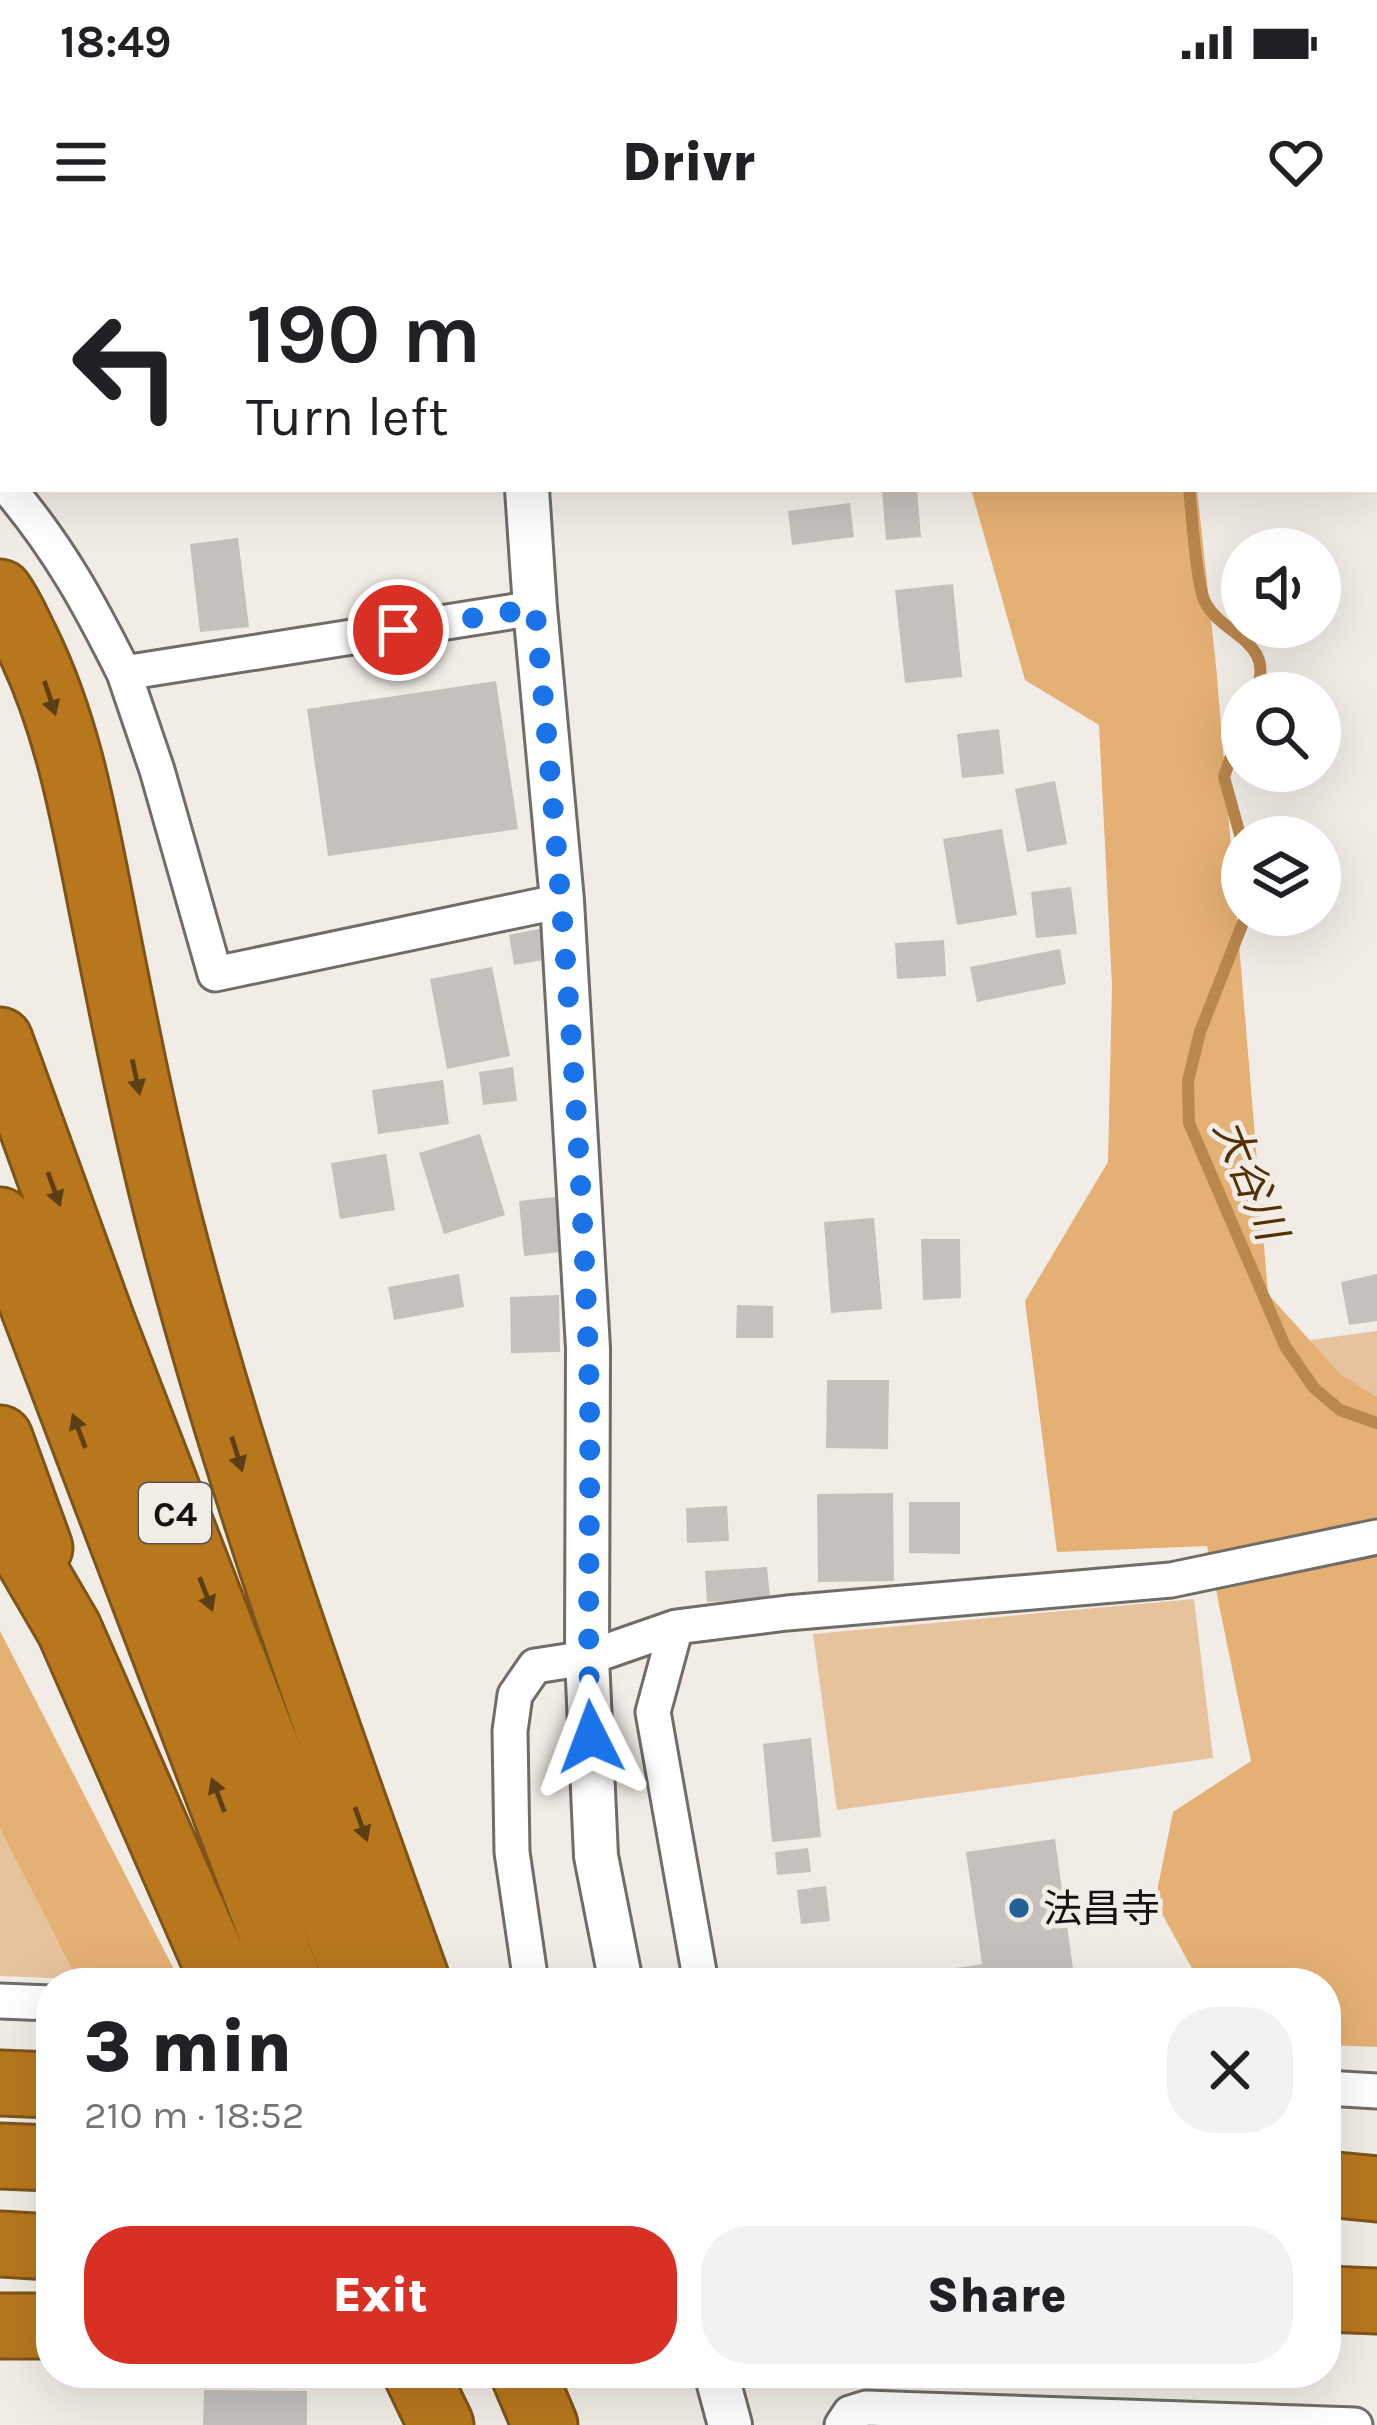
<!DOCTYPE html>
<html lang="en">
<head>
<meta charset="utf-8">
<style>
  :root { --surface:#fff; --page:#f2f2f2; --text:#202124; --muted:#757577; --accent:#d93025 }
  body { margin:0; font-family:Karla,"Noto Sans JP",sans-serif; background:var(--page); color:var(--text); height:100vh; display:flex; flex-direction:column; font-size:45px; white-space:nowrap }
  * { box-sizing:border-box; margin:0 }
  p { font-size:39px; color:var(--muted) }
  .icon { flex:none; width:66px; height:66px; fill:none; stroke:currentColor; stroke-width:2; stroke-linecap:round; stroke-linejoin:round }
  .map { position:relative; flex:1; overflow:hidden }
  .details { position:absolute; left:36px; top:1728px; width:1305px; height:420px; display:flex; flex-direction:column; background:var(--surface); border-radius:48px; box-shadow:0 12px 48px #0002 }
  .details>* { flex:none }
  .hud { position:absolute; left:0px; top:0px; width:1377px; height:252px; box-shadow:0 12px 48px #0002; background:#fff; color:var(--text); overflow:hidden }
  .controls { position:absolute; left:1221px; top:288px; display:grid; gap:24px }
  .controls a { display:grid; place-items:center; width:120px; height:120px; border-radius:50%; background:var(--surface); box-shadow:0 12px 48px #0002; font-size:60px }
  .pin { position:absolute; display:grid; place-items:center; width:102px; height:102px; color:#fff; margin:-51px; border:6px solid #fff; border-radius:50%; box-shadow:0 3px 12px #0007 }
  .me { position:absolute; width:132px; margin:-66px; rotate:357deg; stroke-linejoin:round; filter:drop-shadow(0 0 9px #0008) }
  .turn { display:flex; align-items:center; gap:42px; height:252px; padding:0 48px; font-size:54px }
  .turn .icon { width:156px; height:156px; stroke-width:2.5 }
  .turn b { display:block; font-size:84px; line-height:102px }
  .round { display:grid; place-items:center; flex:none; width:126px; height:126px; border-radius:48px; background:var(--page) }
  .overview { display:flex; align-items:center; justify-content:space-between; height:204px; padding:0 48px }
  h1 { font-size:72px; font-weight:800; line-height:90px }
  .primary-button { display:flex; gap:24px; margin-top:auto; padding:24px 48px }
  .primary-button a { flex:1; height:138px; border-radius:48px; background:var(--accent); color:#fff; font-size:48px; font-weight:800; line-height:138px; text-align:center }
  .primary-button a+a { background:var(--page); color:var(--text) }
  .status { display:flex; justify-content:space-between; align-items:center; height:84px; padding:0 60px; background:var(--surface); direction:ltr }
  .status svg { height:33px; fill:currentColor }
  header { display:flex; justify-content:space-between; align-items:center; height:156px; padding:0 48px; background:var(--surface); font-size:54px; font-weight:800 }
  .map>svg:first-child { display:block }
  .green { fill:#e7c39d }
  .forest { fill:#e5b074 }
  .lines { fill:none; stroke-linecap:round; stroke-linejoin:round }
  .stream { stroke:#ba874c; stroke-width:12 }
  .building { fill:#c5c0bb }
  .minor-casing { stroke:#706c67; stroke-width:39 }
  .tertiary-casing { stroke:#706c67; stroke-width:48 }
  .motorway-casing { stroke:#7e5418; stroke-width:69 }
  .minor { stroke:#fff; stroke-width:33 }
  .tertiary { stroke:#fff; stroke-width:42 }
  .motorway { stroke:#b8771d; stroke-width:63 }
  .oneway { fill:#5d3f16 }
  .route { stroke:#1a73e8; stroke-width:21; stroke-dasharray:0 37.8 }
  .poi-dot { fill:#246198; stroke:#f1ece6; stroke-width:4.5 }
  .labels { text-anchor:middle; stroke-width:10; stroke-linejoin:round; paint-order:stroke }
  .shield { fill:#f1ece6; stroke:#565350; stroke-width:3 }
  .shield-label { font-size:36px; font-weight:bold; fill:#131210 }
  .poi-label { font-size:39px; fill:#131210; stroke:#f1ece6; text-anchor:start }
  .water-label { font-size:42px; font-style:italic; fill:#523000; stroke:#f1ece6 }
</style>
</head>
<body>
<div class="status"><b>18:49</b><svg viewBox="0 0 49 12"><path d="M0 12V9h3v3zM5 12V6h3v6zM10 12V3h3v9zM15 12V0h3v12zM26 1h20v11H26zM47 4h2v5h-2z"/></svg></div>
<header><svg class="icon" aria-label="menu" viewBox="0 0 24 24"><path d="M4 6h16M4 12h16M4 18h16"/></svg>Drivr<svg class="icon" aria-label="heart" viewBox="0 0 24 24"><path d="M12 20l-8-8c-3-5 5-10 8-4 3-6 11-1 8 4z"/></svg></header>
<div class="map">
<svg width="1377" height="2185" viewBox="0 0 1377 2185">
  <rect width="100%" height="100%" fill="#f1ece6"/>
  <path class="green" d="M1377 1091V1166L1332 1155 1310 1100Z
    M1194 1359 1213 1518 837 1570 813 1394Z
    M0 1589 77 1739 0 1736Z"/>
  <path class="forest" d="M971 249H1197L1216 426 1268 1054 1341 1135 1377 1157V1807L1326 1805V1743H1200L1155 1661 1173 1572 1251 1521 1207 1306 1057 1312 1025 1061 1108 922 1112 745 1099 485 1025 440Z
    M0 1391 181 1743H106L77 1739 0 1589Z"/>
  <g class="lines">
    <path class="stream" d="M1120 0 1121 3
      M1189 249C1192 274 1196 344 1205 362 1223 397 1278 401 1255 453
      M1242 483 1224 537 1242 602
      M1246 675 1200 792 1188 841 1189 883 1285 1106 1314 1148 1340 1170 1377 1183"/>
  </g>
  <path class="building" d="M882 249H917L921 297 886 300Z
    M850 263 854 297 792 305 788 271Z
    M238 298 249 387 200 392 190 304Z
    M953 344 962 437 905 443 895 350Z
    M496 441 518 589 328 616 307 469Z
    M999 489 1004 534 962 538 957 494Z
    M1055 541 1067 604 1027 612 1015 549Z
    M1002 589 1017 675 957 685 943 599Z
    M1071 647 1077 694 1036 698 1031 652Z
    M544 688 549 719 514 725 509 695Z
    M944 700 946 736 897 739 895 703Z
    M1060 709 1066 744 977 762 970 727Z
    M492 727 510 816 447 829 430 739Z
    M513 827 517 861 483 865 479 832Z
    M443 840 449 884 378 894 372 850Z
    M480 894 505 975 444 994 419 913Z
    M386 914 395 970 340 979 331 923Z
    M564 956 570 1011 524 1016 519 961Z
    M874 978 882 1069 831 1073 824 982Z
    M921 999H960L961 1058 923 1060Z
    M459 1034 464 1067 394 1080 388 1047Z
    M1377 1034V1081L1349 1085 1341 1042Z
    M559 1055 560 1112 511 1113 510 1057Z
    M737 1065 773 1066V1098H736Z
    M827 1140H889L888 1209 826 1208Z
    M893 1253 894 1341 818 1342 817 1254Z
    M909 1262H960V1314L909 1313Z
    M727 1266 729 1301 687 1303 686 1268Z
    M767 1327 770 1358 707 1362 705 1331Z
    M811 1498 821 1597 772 1602 763 1504Z
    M1055 1599 1075 1743H944L943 1730 982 1724 966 1612Z
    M808 1608 811 1632 777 1635 775 1612Z
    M826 1646 830 1681 801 1684 797 1650Z
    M204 2150 307 2151V2185H203Z"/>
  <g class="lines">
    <defs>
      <path id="minor" d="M9 249C60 310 89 363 124 433L535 368
        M124 433 157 530 215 734 562 661
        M676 1387 653 1472 701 1743
        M531 1743 512 1612 510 1491 515 1455 535 1426 587 1418 676 1387 787 1373 1171 1340 1377 1297
        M0 1761 51 1763
        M1326 1848 1377 1851
        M842 2185 850 2173 866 2168 1355 2185"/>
      <path id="tertiary" d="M516 3V0
        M527 249 535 368 562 661 588 1108 587 1418 596 1616 621 1743
        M716 2133 730 2185"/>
      <path id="motorway" d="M0 352C11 367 18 384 26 400 71 491 86 590 106 689 126 790 146 891 172 991 238 1246 329 1495 418 1743
        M0 800 102 1081 358 1743
        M0 980 290 1743
        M0 1198 40 1308
        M0 1271 69 1389 224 1743
        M0 1843 51 1845
        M0 1916 51 1918
        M1326 1944 1377 1949
        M0 2004 51 2007
        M1326 2059 1377 2061
        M0 2086H51
        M416 2133 441 2185
        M523 2133 545 2185"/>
    </defs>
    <use href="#minor" class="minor-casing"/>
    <use href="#tertiary" class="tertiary-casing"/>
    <use href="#motorway" class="motorway-casing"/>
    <use href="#minor" class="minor"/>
    <use href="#tertiary" class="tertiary"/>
    <use href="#motorway" class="motorway"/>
  </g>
  <defs><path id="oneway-solid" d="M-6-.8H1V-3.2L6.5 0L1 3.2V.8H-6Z" transform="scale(3)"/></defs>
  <g class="oneway">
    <use href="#oneway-solid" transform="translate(50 458) rotate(72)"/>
    <use href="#oneway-solid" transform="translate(136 837) rotate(78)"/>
    <use href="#oneway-solid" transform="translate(54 949) rotate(70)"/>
    <use href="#oneway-solid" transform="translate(79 1191) rotate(-111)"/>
    <use href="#oneway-solid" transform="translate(237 1214) rotate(73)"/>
    <use href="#oneway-solid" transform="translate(206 1354) rotate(69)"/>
    <use href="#oneway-solid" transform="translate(218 1555) rotate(-111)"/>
    <use href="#oneway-solid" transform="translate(361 1584) rotate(70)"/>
  </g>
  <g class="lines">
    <path class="route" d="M398 390 535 368C558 613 579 859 588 1105 593 1235 585 1366 591 1497"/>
  </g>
  <circle class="poi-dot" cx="1019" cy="1668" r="12"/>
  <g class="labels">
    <rect class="shield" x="139" y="1243" width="72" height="60" rx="9"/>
    <g class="shield-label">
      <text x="175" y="1286">C4</text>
    </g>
    <g class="poi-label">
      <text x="1043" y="1682">法昌寺</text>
    </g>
    <g class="water-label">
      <text transform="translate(1251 939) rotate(68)" y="15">大谷川</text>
    </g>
  </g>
</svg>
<div class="controls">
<a><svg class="icon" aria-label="sound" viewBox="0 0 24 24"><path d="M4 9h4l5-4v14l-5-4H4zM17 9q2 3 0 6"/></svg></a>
<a><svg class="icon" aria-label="search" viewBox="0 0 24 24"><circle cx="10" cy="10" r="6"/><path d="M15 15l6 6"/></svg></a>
<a><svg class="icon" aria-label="layers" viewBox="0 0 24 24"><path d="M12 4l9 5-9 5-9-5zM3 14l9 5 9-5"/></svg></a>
</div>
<div class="pin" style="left:398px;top:390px;background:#d93025"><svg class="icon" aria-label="arrive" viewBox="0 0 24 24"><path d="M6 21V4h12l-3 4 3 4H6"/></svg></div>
<svg class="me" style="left:591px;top:1497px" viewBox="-20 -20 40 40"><path d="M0-17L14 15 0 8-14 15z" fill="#1a73e8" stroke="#fff" stroke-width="4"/></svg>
<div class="hud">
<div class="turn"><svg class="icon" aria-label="left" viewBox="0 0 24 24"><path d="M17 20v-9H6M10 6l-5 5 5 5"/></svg><div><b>190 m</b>Turn left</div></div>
</div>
<section class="details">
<div class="overview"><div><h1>3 min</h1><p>210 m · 18:52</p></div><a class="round"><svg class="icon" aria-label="close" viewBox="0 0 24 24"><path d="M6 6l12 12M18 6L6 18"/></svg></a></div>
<div class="primary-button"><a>Exit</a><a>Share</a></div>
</section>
</div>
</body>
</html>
